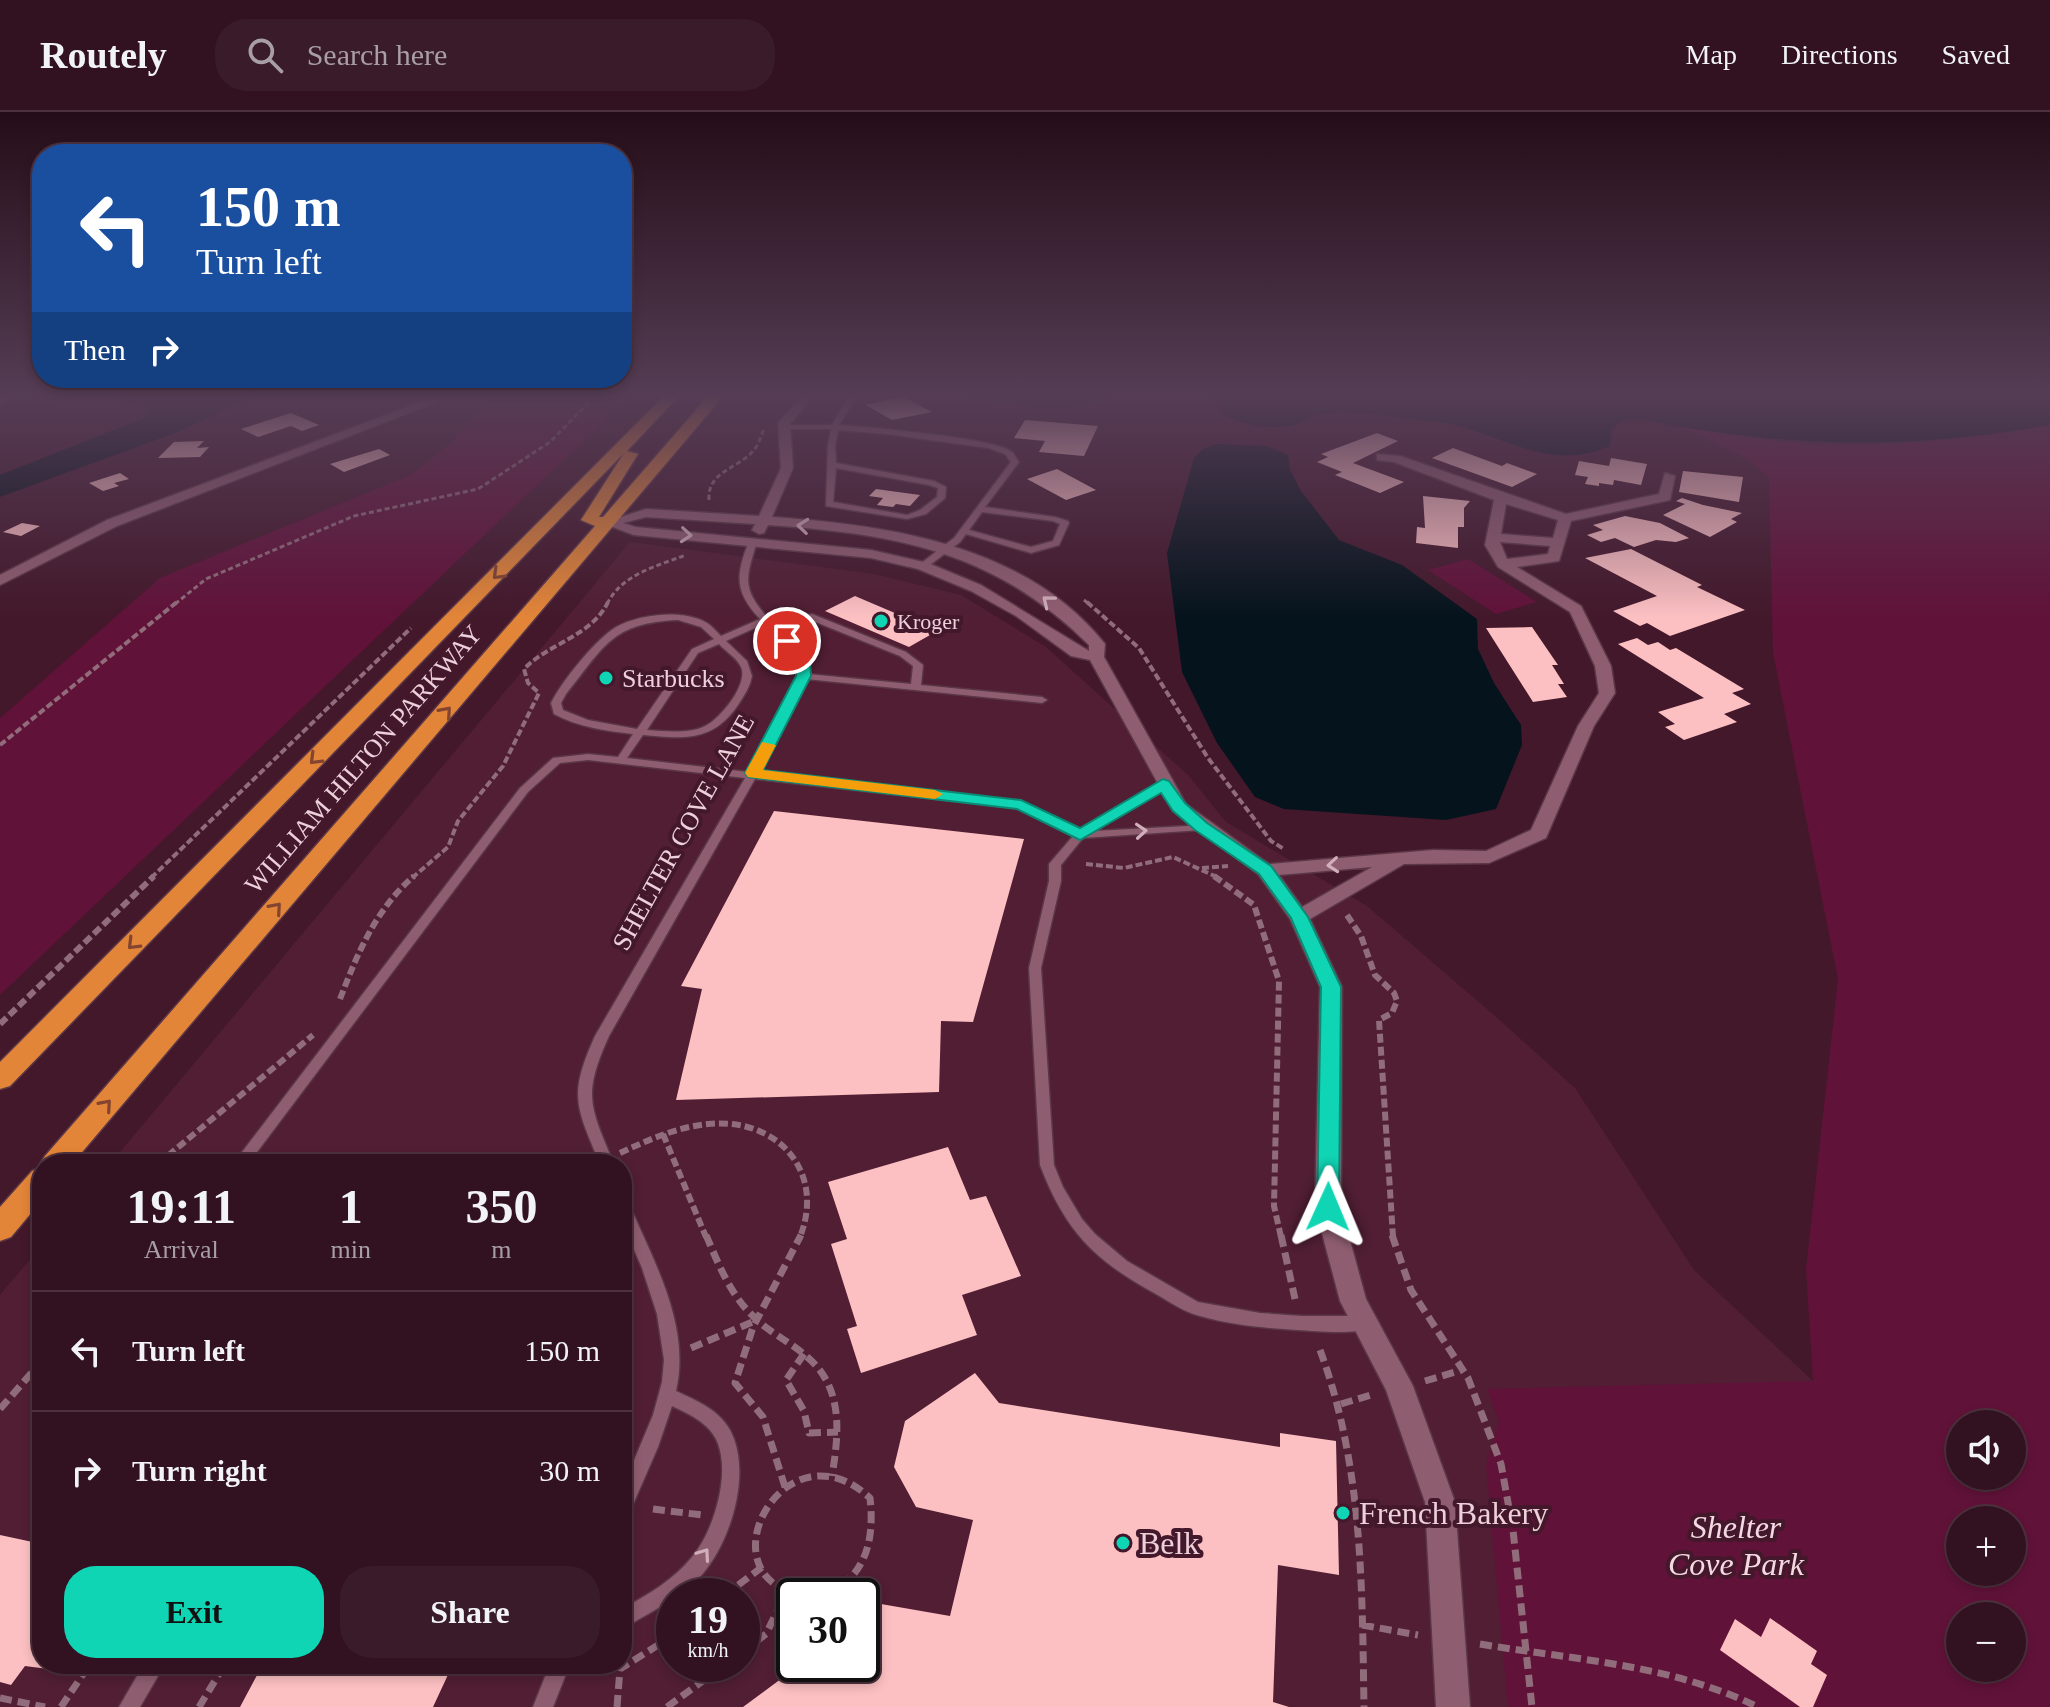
<!DOCTYPE html>
<html lang="en">
<head>
<meta charset="utf-8">
<style>
  :root { --surface:#321220; --page:#3a1b29; --text:#f1f3f6; --muted:#a89ea5; --line:#4d323e; --accent:#10d5b4 }
  body { margin:0; font-family:Georgia,serif; background:var(--page); color:var(--text); height:100vh; display:flex; flex-direction:column; font-size:30px; white-space:nowrap }
  * { box-sizing:border-box; margin:0 }
  p { font-size:26px; color:var(--muted) }
  .icon { flex:none; width:44px; height:44px; fill:none; stroke:currentColor; stroke-width:2; stroke-linecap:round; stroke-linejoin:round }
  .map { position:relative; flex:1; overflow:hidden }
  .details { position:absolute; left:32px; top:1042px; width:600px; height:520px; display:flex; flex-direction:column; background:var(--surface); border-radius:32px; box-shadow:0 4px 12px #0003,0 0 0 2px var(--line) }
  .details>* { flex:none }
  .banner { position:absolute; left:32px; top:32px; width:600px; height:244px; border-radius:32px; box-shadow:0 4px 12px #0003,0 0 0 2px var(--line); background:#1a4fa0; color:#fff; overflow:hidden }
  .fabs { position:absolute; left:1946px; top:1298px; display:grid; gap:16px }
  .fabs a { display:grid; place-items:center; width:80px; height:80px; border-radius:50%; background:var(--surface); box-shadow:0 4px 12px #0003,0 0 0 2px var(--line); font-size:40px }
  .speed { position:absolute; left:656px; top:1466px; display:flex; gap:16px; font-size:40px; font-weight:700; text-align:center }
  .speed>* { display:grid; place-content:center; width:104px; height:104px; border-radius:50%; background:var(--surface); box-shadow:0 4px 12px #0003,0 0 0 2px var(--line); line-height:1 }
  .speed small { font-size:20px; font-weight:400 }
  .speed .limit { border:4px solid #111; border-radius:12px; background:#fff; color:#111 }
  .pin { position:absolute; display:grid; place-items:center; width:68px; height:68px; color:#fff; margin:-34px; border:4px solid #fff; border-radius:50%; box-shadow:0 2px 8px #0007 }
  .me { position:absolute; width:88px; margin:-44px; rotate:1deg; stroke-linejoin:round; filter:drop-shadow(0 0 6px #0008) }
  .turn { display:flex; align-items:center; gap:28px; height:168px; padding:0 32px; font-size:36px }
  .turn .icon { width:104px; height:104px; stroke-width:2.5 }
  .turn b { display:block; font-size:56px; line-height:68px }
  .then { display:flex; align-items:center; height:76px; padding:0 32px; background:#0003; gap:16px; font-size:30px }
  .eta { display:flex; justify-content:space-evenly; align-items:center; height:136px; text-align:center }
  .eta b { font-size:48px; font-weight:800; line-height:56px }
  .primary-button { display:flex; gap:16px; margin-top:auto; padding:16px 32px }
  .primary-button a { flex:1; height:92px; border-radius:32px; background:var(--accent); color:#111; font-size:32px; font-weight:800; line-height:92px; text-align:center }
  .primary-button a+a { background:var(--page); color:var(--text) }
  ul { padding:0; list-style:none }
  li { display:flex; align-items:center; gap:24px; height:120px; padding:0 32px; border-top:2px solid var(--line) }
  li div { flex:1 }
  li b { display:block; font-size:30px }
  li em { font-style:normal }
  header { display:flex; align-items:center; gap:48px; box-sizing:border-box; height:112px; padding:0 40px; background:var(--surface); border-bottom:2px solid var(--line) }
  header strong { font-size:38px }
  nav { display:flex; gap:44px; margin-inline-start:auto; font-size:28px }
  .search { width:560px; height:72px; background:var(--page); display:flex; align-items:center; gap:20px; box-sizing:border-box; padding:0 28px; border-radius:32px; color:var(--muted); font-size:30px }
  .map>svg:first-child { display:block }
  .built { fill:#511e34; fill-rule:evenodd }
  .green { fill:#611239; fill-rule:evenodd }
  .water { fill:#05131c }
  .building { fill:#fcc0c2 }
  .lines { fill:none; stroke-linecap:round; stroke-linejoin:round }
  .lane-casing { stroke:#5b3746; stroke-width:3 }
  .street-casing { stroke:#5b3746; stroke-width:3 }
  .highway-casing { stroke:#5b3746; stroke-width:3 }
  .path-far3 { stroke:#916d7b; stroke-width:3; stroke-dasharray:5 3; stroke-linecap:butt }
  .path-far2 { stroke:#916d7b; stroke-width:4; stroke-dasharray:7 3; stroke-linecap:butt }
  .path-far1 { stroke:#916d7b; stroke-width:6; stroke-dasharray:9 4; stroke-linecap:butt }
  .path { stroke:#916d7b; stroke-width:7; stroke-dasharray:12 6; stroke-linecap:butt }
  .lane { fill:#8f5d70; fill-rule:evenodd }
  .street { fill:#8f5d70; fill-rule:evenodd }
  .highway { fill:#e38538; fill-rule:evenodd }
  .oneway { stroke:#d1aeba }
  .oneway2 { stroke:#834430 }
  .route { fill:#10d5b4; stroke:#0a8a75; stroke-width:2 }
  .slow { fill:#f59e0b }
  .poi-dot { fill:#10d5b4; stroke:#43182b; stroke-width:3 }
  .labels { text-anchor:middle; stroke-width:8; stroke-linejoin:round; paint-order:stroke }
  .far-poi-label { font-size:22px; fill:#edd0d9; stroke:#43182b; text-anchor:start }
  .poi-label { font-size:26px; fill:#edd0d9; stroke:#43182b; text-anchor:start }
  .street-label { font-size:26px; fill:#edd0d9; stroke:#43182b }
  .near-poi-label { font-size:32px; fill:#edd0d9; stroke:#43182b; text-anchor:start }
  .near-park-label { font-size:32px; font-style:italic; fill:#f5d9e2; stroke:#43182b }
</style>
</head>
<body>
<header>
<strong>Routely</strong>
<div class="search"><svg class="icon" aria-label="search" viewBox="0 0 24 24"><circle cx="10" cy="10" r="6"/><path d="M15 15l6 6"/></svg>Search here</div>
<nav><a>Map</a><a>Directions</a><a>Saved</a></nav>
</header>
<div class="map">
<svg width="2050" height="1595" viewBox="0 0 2050 1595">
  <rect width="100%" height="100%" fill="#43182b"/>
  <path class="built" d="M630 430 874 462 961 483 1046 535 1188 663 1226 710 1367 794 1494 903 1575 976 1694 1158 1813 1269 1958 1595H0V1183L42 1133V1552H622V1052H110ZM674 1484H742V1552H674ZM794 1484H862V1552H794Z"/>
  <path class="green" d="M495 282H633L0 883V606L160 466 408 364 449 333Z
    M2050 313V1595H1508L1486 1353 1499 1310 1487 1277 1813 1269 1806 1157 1838 867 1773 541 1769 365 1740 343 1684 316C1725 321 1766 329 1806 332 1887 336 1970 327 2050 313ZM1960 1312H2012V1364H1960ZM1960 1408H2012V1460H1960ZM1960 1504H2012V1556H1960Z
    M1468 447 1537 490 1496 502 1428 458Z"/>
  <path class="water" d="M105 282H259L175 321 0 385V363L144 306 146 296Z
    M959 282H1110C1086 306 990 291 959 282Z
    M1199 282H2050V313C1907 339 1784 335 1642 308L1621 309 1612 317 1610 334C1545 363 1497 317 1438 310 1401 307 1358 297 1321 302 1311 304 1302 311 1293 313 1270 319 1242 312 1221 302L1219 291Z
    M1217 332 1267 334 1288 343 1290 358 1301 379 1339 428 1402 453 1477 507 1478 537 1494 571 1521 613 1522 633 1496 697 1446 708 1284 697 1255 685 1217 631 1182 560 1167 441 1194 346 1203 337Z"/>
  <path class="building" d="M902 284 932 300 892 308 866 293Z
    M291 301 319 313 302 319 291 314 258 325 241 317Z
    M1025 308 1098 314 1084 344 1039 340 1045 329 1014 326Z
    M1377 321 1398 329 1353 351 1404 370 1380 381 1335 363 1342 360 1317 350 1328 345 1321 342Z
    M204 329 197 336 209 335 200 345 158 346 174 330Z
    M1453 336 1502 354 1507 351 1537 362 1512 375 1432 346Z
    M379 337 390 343 344 360 330 352Z
    M1611 346 1647 352 1641 373 1614 368 1613 373 1599 371V374L1585 372 1588 365 1575 363 1579 349 1609 354Z
    M1057 357 1096 378 1066 388 1027 367Z
    M1683 359 1743 365 1739 390 1679 380Z
    M120 361 129 367 114 371 119 374 103 379 89 371Z
    M876 377 920 383 910 394 896 392 893 395 877 393 883 386 869 384Z
    M1423 384 1470 389 1464 396V415H1458V436L1416 431 1417 415 1425 416Z
    M1682 386 1703 393 1742 401 1731 407 1737 410 1710 425 1663 403 1685 392 1676 389Z
    M1625 404 1660 411 1689 426 1676 430 1656 428 1634 435 1615 426 1601 430 1587 423 1603 418 1593 413Z
    M22 411 40 414 21 424 3 420Z
    M1631 437 1702 473 1697 475 1745 498 1670 524 1647 511 1640 514 1613 499 1657 484 1585 446Z
    M855 484 937 519 909 535 825 499Z
    M1532 515 1558 553H1552L1564 572H1558L1567 585 1533 590 1486 516Z
    M1637 526 1648 533 1658 530 1670 538 1676 536 1744 577 1732 581 1751 592 1724 602 1737 610 1684 628 1665 615 1675 612 1658 600 1704 586 1618 532Z
    M774 699 1024 727 973 910 941 909 939 980 676 988 702 877 681 874Z
    M948 1035 970 1088 986 1084 1021 1164 962 1183 977 1223 861 1261 847 1217 857 1214 831 1132 847 1127 828 1070Z
    M975 1261 999 1291 1280 1335V1321L1336 1329 1339 1463 1278 1453 1273 1590 1289 1595H743L801 1552H862V1507L881 1492 950 1504 973 1408 916 1395 894 1355 905 1309Z
    M0 1423 42 1432V1552H60L56 1558 25 1554 11 1573 0 1570Z
    M1770 1506 1817 1539 1811 1552 1827 1563 1813 1595H1800L1720 1538 1735 1507 1761 1525Z
    M263 1552H453L433 1595H240Z"/>
  <g class="lines">
    <defs>
      <path id="lane" d="M854 282H861L848 298 839 313C866 315 996 326 1012 340 1015 343 1016 347 1019 350L985 395 1055 405 1068 409 1069 411 1059 433 1031 441 966 422 960 430 926 456H920V452L954 426 1011 350 1005 342 989 336 887 322 838 318 835 334 836 351 934 369 946 375 945 386 926 402 907 407 826 394 828 334 831 317H784L780 315 784 313H832L842 295ZM836 356 929 373 938 376 937 385 920 398 907 403 833 390ZM982 400 1053 409 1060 412 1053 429 1031 435 969 418Z
        M750 427 757 429C747 465 740 475 768 506L812 502 906 540 923 553 921 573 1042 585 1047 588 1042 591 806 567 758 661 1021 690 1080 718 1163 669 1168 672 1167 674 1094 719 1205 713 1207 715 1205 717 1201 718 1083 726 1061 753V769L1041 856 1054 1053 1063 1075 1082 1107 1095 1122 1127 1149 1198 1190 1260 1201 1302 1204H1365L1371 1206 1373 1211 1371 1216C1352 1223 1317 1219 1297 1218 1264 1216 1231 1213 1200 1204 1184 1200 1170 1190 1156 1182 1095 1149 1065 1119 1040 1053L1029 856 1049 769V752L1073 724 1018 696 755 667 609 924C582 984 590 994 614 1052H600C576 994 568 984 595 924L745 666 588 648 560 651 528 680 248 1052H233L520 676 553 646 588 642 618 645 633 622C606 619 578 615 554 602L551 591C562 569 595 528 616 515 640 502 683 497 707 511 712 514 717 520 721 524L760 507C733 479 736 461 750 427ZM808 507 900 544 913 554 911 572 808 562C807 539 788 525 773 511ZM678 508 701 515 714 527 692 537 637 617 588 608 563 598 561 591 566 582C605 534 611 511 678 508ZM764 512C780 527 797 540 798 564L748 660 627 646 643 623C684 627 713 630 738 593 744 584 750 575 752 564L747 549 726 529ZM719 532C725 539 737 546 741 555 749 572 719 609 703 615 687 622 664 619 647 618L698 541Z
        M622 1086 627 1088 629 1092C654 1150 691 1214 676 1279 697 1289 718 1297 730 1318 753 1361 730 1434 698 1467 691 1474 684 1482 674 1484V1487L622 1517V1497C647 1483 674 1468 692 1445 714 1419 732 1360 716 1327 707 1310 689 1302 672 1294L658 1335 628 1404 622 1407V1377L653 1303 662 1270 664 1248 657 1202 642 1156 622 1110Z
        M144 1552H165L140 1595H119Z
        M550 1552H570L553 1595H533Z"/>
      <path id="street" d="M7 282H23L0 292V285Z
        M442 282H458L117 414 0 473V463L107 408Z
        M804 282H815L790 312 793 356 772 405C889 413 1027 433 1105 532L1104 545 1186 692 1269 752 1433 738 1486 739 1531 718 1578 614 1599 581 1595 554 1570 500 1498 455 1485 433 1494 388 1394 350 1377 348V342L1400 344 1566 402 1659 382 1665 361 1675 364 1670 388 1571 409 1559 449 1517 455 1581 494 1611 554 1615 581 1594 614 1546 726 1489 751 1404 752 1310 807 1342 875 1341 1095 1366 1187 1413 1274 1455 1390 1470 1595H1436L1425 1390 1386 1278 1340 1189 1315 1095 1320 875 1290 807 1258 762 1173 699 1090 548 1071 544 1016 504 971 479 918 457 871 446 634 423 602 411 646 397 759 404 781 356 778 311ZM1506 392 1558 408 1553 426 1501 422ZM646 405 755 412 752 418 759 422 764 421 768 413C896 422 995 439 1089 533V539L981 473 928 451 871 438 636 415 623 411ZM1500 430 1550 434 1548 442 1507 447ZM1372 755 1302 795 1279 763Z"/>
      <path id="highway" d="M666 282H681L627 339 638 342 599 405H603L710 282H725L72 1052H42V1055L40 1052 45 1044 595 414 581 408 624 341 10 974 0 977V950Z
        M42 1055V1088L11 1125 0 1129V1095L32 1059Z"/>
    </defs>
    <use href="#lane" class="lane-casing"/>
    <use href="#street" class="street-casing"/>
    <use href="#highway" class="highway-casing"/>
    <path class="path-far3" d="M709 388C707 359 738 357 753 339 759 333 761 324 764 316
      M1084 488 1089 492
      M175 492 206 467 354 404 478 377 550 330 597 282
      M607 492C622 462 657 454 686 443"/>
    <path class="path-far2" d="M1087 490 1139 536 1208 646 1271 729 1284 737
      M0 633 177 490
      M1086 752 1124 756 1173 745 1219 766
      M1202 756 1228 754
      M151 766 411 516
      M412 766 448 735 458 709 503 654 539 581 528 571 524 557C549 531 592 524 608 490"/>
    <path class="path-far1" d="M1214 764 1254 793 1279 869 1274 1094 1281 1125
      M1347 803 1361 824 1375 863 1394 881 1397 889 1392 901 1379 908 1393 1125
      M340 887C358 840 376 797 414 764
      M0 912 154 764
      M663 1022 706 1125
      M620 1041C648 1028 677 1015 708 1012 777 1005 826 1059 800 1125
      M158 1052 313 923"/>
    <path class="path" d="M706 1123C718 1151 730 1182 752 1203 768 1220 789 1229 806 1244 844 1275 839 1321 832 1364
      M1281 1123 1295 1187
      M1392 1123 1411 1178 1468 1266 1501 1352 1513 1418 1532 1595
      M42 1197V1206
      M691 1236 755 1209
      M1320 1238C1363 1354 1362 1473 1364 1595
      M804 1242 786 1268 804 1299 809 1321 838 1320
      M1425 1269 1462 1258
      M1341 1292 1374 1282
      M0 1297 42 1249
      M785 1375 763 1305 735 1271 753 1215 801 1123
      M653 1397 702 1403
      M724 1484 762 1455
      M806 1484C698 1468 784 1306 870 1386 875 1430 865 1468 821 1484
      M1362 1513 1418 1523
      M1480 1532C1575 1548 1670 1552 1758 1595
      M742 1540 766 1522 786 1481
      M0 1586 45 1595
      M61 1595 90 1552
      M199 1595 225 1552
      M617 1595 620 1557 674 1523
      M667 1595 726 1552"/>
    <use href="#lane" class="lane"/>
    <use href="#street" class="street"/>
    <use href="#highway" class="highway"/>
  </g>
  <defs><path id="oneway-chevron" d="M-2-3.5L2.5 0L-2 3.5" fill="none" stroke-width="1.6" stroke-linecap="round" stroke-linejoin="round" transform="scale(2)"/></defs>
  <g class="oneway">
    <use href="#oneway-chevron" transform="translate(803 414) rotate(-174)"/>
    <use href="#oneway-chevron" transform="translate(686 423) rotate(5)"/>
    <use href="#oneway-chevron" transform="translate(1048 489) rotate(-141)"/>
    <use href="#oneway-chevron" transform="translate(1141 719) rotate(-4)"/>
    <use href="#oneway-chevron" transform="translate(1333 753) rotate(175)"/>
    <use href="#oneway-chevron" transform="translate(704 1442) rotate(-55)"/>
  </g>
  <g class="oneway2">
    <use href="#oneway-chevron" transform="translate(498 462) rotate(135)"/>
    <use href="#oneway-chevron" transform="translate(446 600) rotate(-49)"/>
    <use href="#oneway-chevron" transform="translate(315 647) rotate(135)"/>
    <use href="#oneway-chevron" transform="translate(276 796) rotate(-49)"/>
    <use href="#oneway-chevron" transform="translate(133 832) rotate(135)"/>
    <use href="#oneway-chevron" transform="translate(106 993) rotate(-49)"/>
  </g>
  <linearGradient id="sky" x2="0" y2="1"><stop stop-color="#250d18"/><stop offset="0.56" stop-color="#553d55"/><stop offset="1" stop-color="#553d55" stop-opacity="0"/></linearGradient>
  <rect width="2050" height="506" fill="url(#sky)"/>
  <path class="route" d="M782 526H792L810 549 811 564 763 658 1021 688 1080 716 1163 667 1169 669 1185 691 1207 711 1271 754 1308 805 1341 875 1339 1095 1336 1102H1320L1317 1095 1321 875 1291 806 1259 762 1195 718 1173 699 1161 681 1080 728 1017 697 748 665 745 661 796 564V550L780 529Z"/>
  <path class="slow" d="M762 630 776 633 763 658 935 678 943 682 935 687 748 665 745 661Z"/>
  <g class="poi-dot">
    <circle cx="881" cy="509" r="8"/>
    <circle cx="606" cy="566" r="8"/>
    <circle cx="1343" cy="1401" r="8"/>
    <circle cx="1123" cy="1431" r="8"/>
  </g>
  <g class="labels">
    <g class="far-poi-label">
      <text x="897" y="517">Kroger</text>
    </g>
    <g class="poi-label">
      <text x="622" y="575">Starbucks</text>
    </g>
    <g class="street-label">
      <text transform="translate(363 647) rotate(-49)" y="9">WILLIAM HILTON PARKWAY</text>
      <text transform="translate(683 720) rotate(-61)" y="9">SHELTER COVE LANE</text>
    </g>
    <g class="near-poi-label">
      <text x="1359" y="1412">French Bakery</text>
      <text x="1139" y="1442">Belk</text>
    </g>
    <g class="near-park-label">
      <text x="1736" y="1426">Shelter<tspan x="1736" dy="37">Cove Park</tspan></text>
    </g>
  </g>
</svg>
<div class="fabs">
<a><svg class="icon" aria-label="sound" viewBox="0 0 24 24"><path d="M4 9h4l5-4v14l-5-4H4zM17 9q2 3 0 6"/></svg></a>
<a>+</a>
<a>−</a>
</div>
<div class="speed"><div>19<small>km/h</small></div><div class="limit">30</div></div>
<div class="pin" style="left:787px;top:529px;background:#d93025"><svg class="icon" aria-label="arrive" viewBox="0 0 24 24"><path d="M6 21V4h12l-3 4 3 4H6"/></svg></div>
<svg class="me" style="left:1328px;top:1095px" viewBox="-20 -20 40 40"><path d="M0-17L14 15 0 8-14 15z" fill="#10d5b4" stroke="#fff" stroke-width="4"/></svg>
<div class="banner">
<div class="turn"><svg class="icon" aria-label="left" viewBox="0 0 24 24"><path d="M17 20v-9H6M10 6l-5 5 5 5"/></svg><div><b>150 m</b>Turn left</div></div>
<div class="then">Then<svg class="icon" aria-label="right" viewBox="0 0 24 24"><path d="M7 20v-9h11M14 6l5 5-5 5"/></svg></div>
</div>
<section class="details">
<div class="eta">
<div><b>19:11</b><p>Arrival</p></div>
<div><b>1</b><p>min</p></div>
<div><b>350</b><p>m</p></div>
</div>
<ul>
<li><svg class="icon" aria-label="left" viewBox="0 0 24 24"><path d="M17 20v-9H6M10 6l-5 5 5 5"/></svg><div><b>Turn left</b></div><em>150 m</em></li>
<li><svg class="icon" aria-label="right" viewBox="0 0 24 24"><path d="M7 20v-9h11M14 6l5 5-5 5"/></svg><div><b>Turn right</b></div><em>30 m</em></li>
</ul>
<div class="primary-button"><a>Exit</a><a>Share</a></div>
</section>
</div>
</body>
</html>
